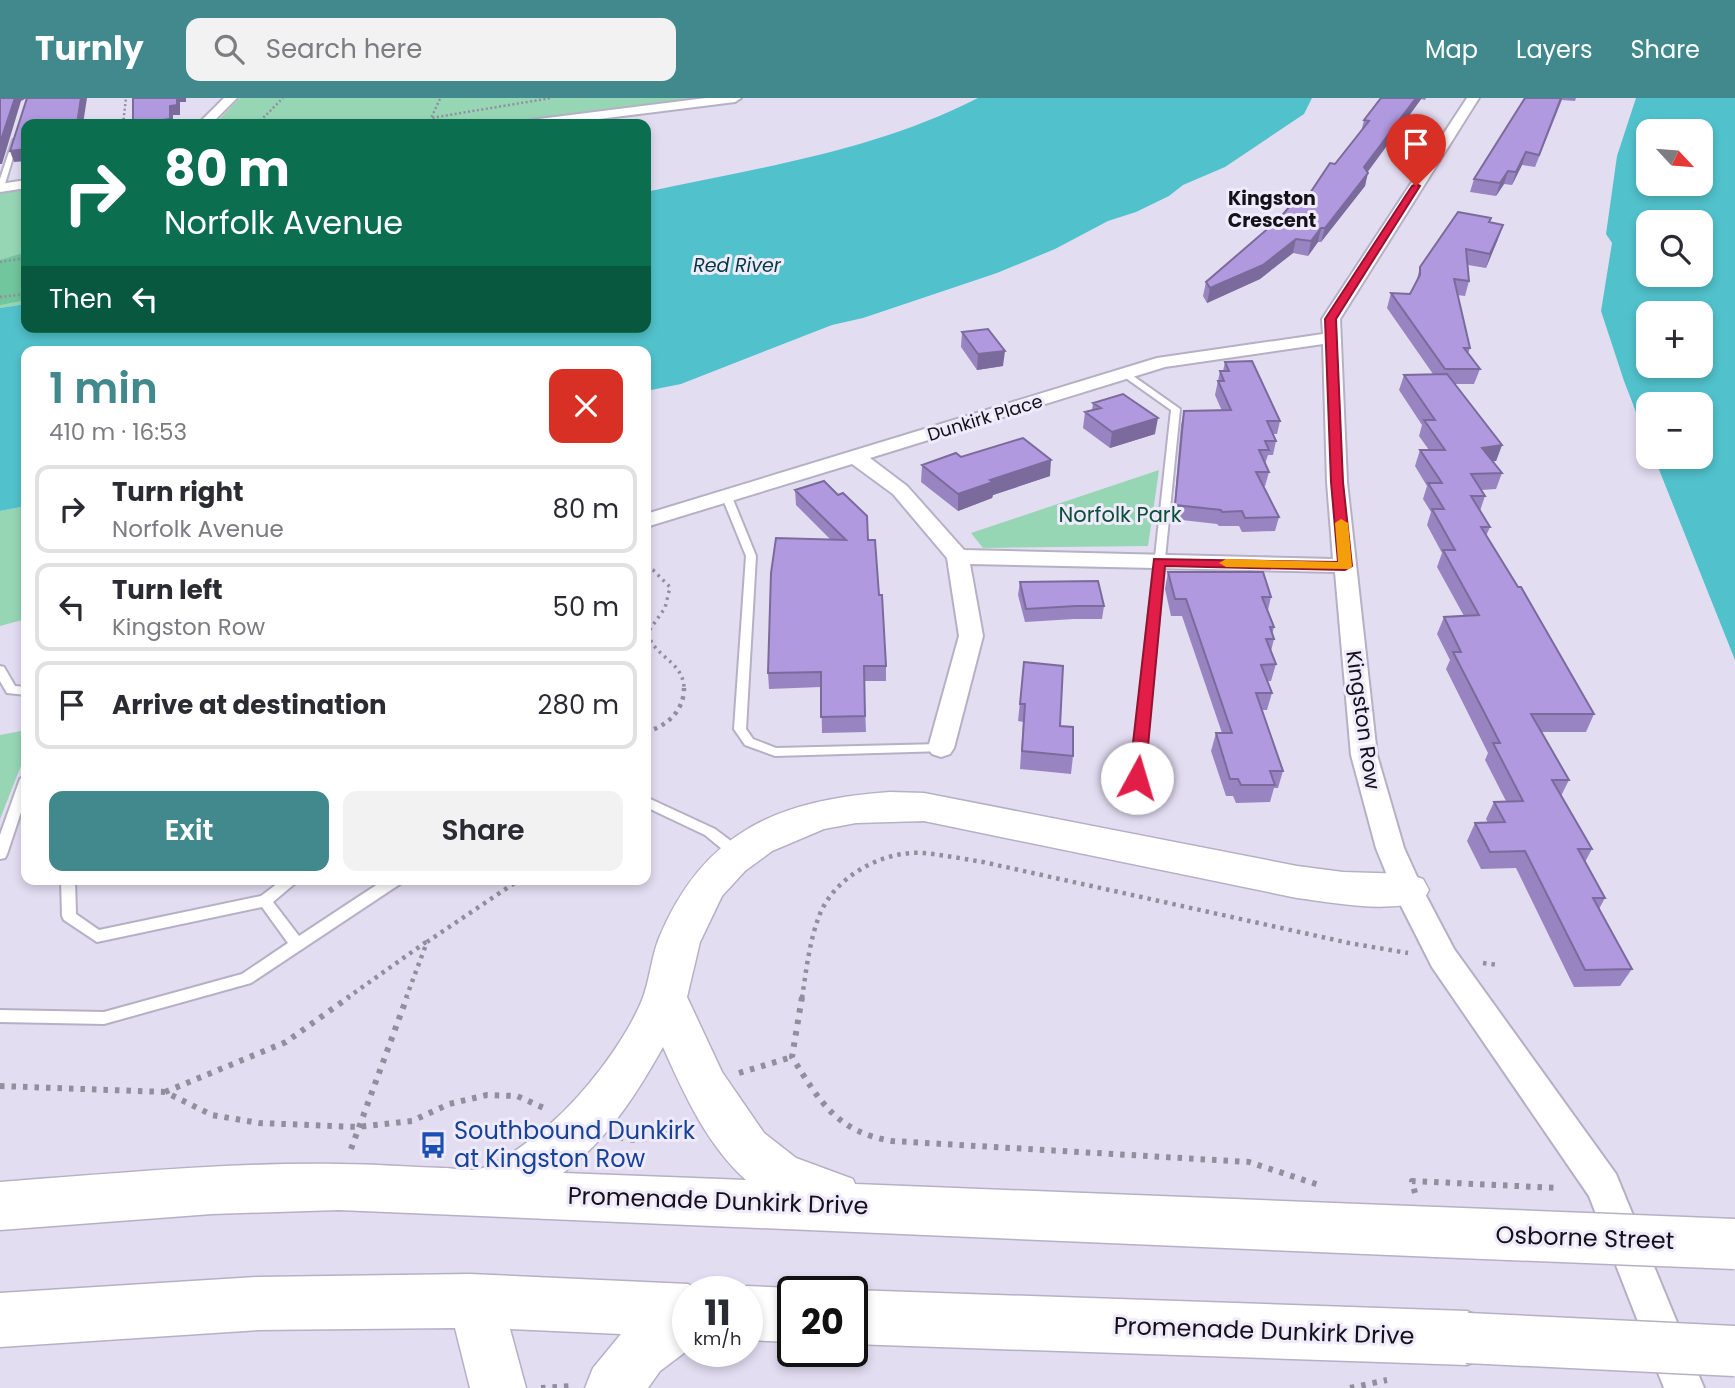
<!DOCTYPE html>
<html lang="en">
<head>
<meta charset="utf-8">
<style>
  :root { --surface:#fff; --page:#f2f2f3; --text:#2b2b33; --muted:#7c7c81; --line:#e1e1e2; --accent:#41898c }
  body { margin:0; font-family:Poppins,sans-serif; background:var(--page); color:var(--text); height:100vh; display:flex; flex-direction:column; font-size:26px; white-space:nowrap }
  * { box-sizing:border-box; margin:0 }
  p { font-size:23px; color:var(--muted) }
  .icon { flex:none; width:38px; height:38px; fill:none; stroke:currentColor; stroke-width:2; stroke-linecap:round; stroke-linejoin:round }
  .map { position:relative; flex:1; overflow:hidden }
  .details { position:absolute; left:21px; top:248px; width:630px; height:539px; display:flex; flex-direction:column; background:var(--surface); border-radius:14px; box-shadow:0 4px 10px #0003 }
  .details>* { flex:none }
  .banner { position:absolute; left:21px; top:21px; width:630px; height:214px; border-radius:14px; box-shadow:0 4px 10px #0003; background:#0b6e4f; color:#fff; overflow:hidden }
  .needle { width:46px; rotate:116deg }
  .controls { position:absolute; left:1636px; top:21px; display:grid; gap:14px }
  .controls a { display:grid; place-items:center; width:77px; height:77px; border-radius:14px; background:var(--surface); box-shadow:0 4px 10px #0003; font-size:35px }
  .speed { position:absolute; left:672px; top:1178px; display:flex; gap:14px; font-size:35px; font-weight:700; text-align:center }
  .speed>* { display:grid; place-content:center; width:91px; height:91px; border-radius:50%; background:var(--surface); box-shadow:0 4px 10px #0003; line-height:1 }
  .speed small { font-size:18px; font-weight:400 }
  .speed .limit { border:4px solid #111; border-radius:10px; background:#fff; color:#111 }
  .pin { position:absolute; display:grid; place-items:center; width:60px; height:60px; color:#fff; margin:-72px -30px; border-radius:50% 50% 50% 0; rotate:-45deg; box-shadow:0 0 7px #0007 }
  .pin .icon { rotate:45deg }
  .me { position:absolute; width:77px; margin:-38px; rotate:6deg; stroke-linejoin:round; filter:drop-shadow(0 0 5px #0008) }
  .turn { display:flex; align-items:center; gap:24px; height:147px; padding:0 28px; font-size:32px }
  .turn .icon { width:91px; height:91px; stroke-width:2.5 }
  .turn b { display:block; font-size:49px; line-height:60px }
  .then { display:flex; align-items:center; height:66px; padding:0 28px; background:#0003; gap:14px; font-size:26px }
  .round { display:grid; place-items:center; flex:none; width:74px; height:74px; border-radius:14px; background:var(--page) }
  .overview { display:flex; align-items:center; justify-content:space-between; height:119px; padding:0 28px }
  h1 { font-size:42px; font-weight:600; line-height:52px; color:var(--accent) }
  .cta { display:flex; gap:14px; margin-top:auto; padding:14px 28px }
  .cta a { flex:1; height:80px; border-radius:14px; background:var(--accent); color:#fff; font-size:28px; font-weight:600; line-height:80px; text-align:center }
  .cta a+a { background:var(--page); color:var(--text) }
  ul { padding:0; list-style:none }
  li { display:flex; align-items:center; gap:21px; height:88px; margin:0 14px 10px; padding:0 14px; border:4px solid var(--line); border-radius:14px }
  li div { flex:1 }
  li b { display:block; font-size:26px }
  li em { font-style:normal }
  header { display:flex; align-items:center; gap:42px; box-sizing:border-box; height:98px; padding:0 35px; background:var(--accent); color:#fff }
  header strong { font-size:33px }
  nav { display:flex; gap:38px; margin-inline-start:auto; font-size:24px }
  .search { width:490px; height:63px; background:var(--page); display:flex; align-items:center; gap:18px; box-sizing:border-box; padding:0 24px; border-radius:14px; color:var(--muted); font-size:26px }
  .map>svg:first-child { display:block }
  .green { fill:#96d6b5 }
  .forest { fill:#71c69d }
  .water { fill:#51c2cc; fill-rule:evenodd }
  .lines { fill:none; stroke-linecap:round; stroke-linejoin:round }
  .service-casing { stroke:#b6b0c5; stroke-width:4 }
  .minor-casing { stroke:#b6b0c5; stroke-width:4 }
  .secondary-casing { stroke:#b6b0c5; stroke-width:3 }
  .path-far3 { stroke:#938e9e; stroke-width:2.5; stroke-dasharray:2 2.5; stroke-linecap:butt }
  .path-far2 { stroke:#938e9e; stroke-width:3.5; stroke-dasharray:2.5 4.5; stroke-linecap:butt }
  .path-far1 { stroke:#938e9e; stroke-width:4.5; stroke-dasharray:3.5 5; stroke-linecap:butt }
  .path { stroke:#938e9e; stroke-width:6; stroke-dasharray:4.5 7; stroke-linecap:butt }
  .service { fill:#fff; fill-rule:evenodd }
  .minor { fill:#fff; fill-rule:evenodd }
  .secondary { fill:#fff; fill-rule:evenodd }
  .secondary-bridge-casing { stroke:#b6b0c5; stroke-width:53; stroke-linecap:butt }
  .secondary-bridge { stroke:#fff; stroke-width:50 }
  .wall { fill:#9784c0 }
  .shaded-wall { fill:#7b6b9c }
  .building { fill:#b099df; stroke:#7b6b9c; stroke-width:2 }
  .route { fill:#e11d48; stroke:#92132f; stroke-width:2 }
  .slow { fill:#f59e0b }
  .labels { text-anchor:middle; stroke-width:6; stroke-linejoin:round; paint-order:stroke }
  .far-street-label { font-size:18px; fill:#141219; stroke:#efeafc }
  .far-neighbourhood-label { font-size:19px; font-weight:bold; fill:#141219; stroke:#efeafc }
  .far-water-label { font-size:19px; font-style:italic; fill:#043b40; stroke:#efeafc }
  .park-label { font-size:21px; fill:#0c5137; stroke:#efeafc }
  .street-label { font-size:21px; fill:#141219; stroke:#efeafc }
  .near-transit-label { font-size:24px; fill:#164399; stroke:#efeafc; text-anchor:start }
  .near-street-label { font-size:24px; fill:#141219; stroke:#efeafc }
</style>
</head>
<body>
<header>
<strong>Turnly</strong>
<div class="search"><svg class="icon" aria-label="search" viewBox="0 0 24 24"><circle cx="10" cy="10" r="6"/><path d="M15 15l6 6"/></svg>Search here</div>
<nav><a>Map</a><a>Layers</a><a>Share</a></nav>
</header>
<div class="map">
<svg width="1735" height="1290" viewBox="0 0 1735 1290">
  <rect width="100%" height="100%" fill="#e3ddf2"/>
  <path class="green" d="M240 0H735L531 26H215Z
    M26 91V206L0 210V94Z
    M1159 372 1148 448 983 450 971 435Z
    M26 408V521L0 528V413Z
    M26 632V655L0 721V637Z"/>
  <path class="forest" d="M26 154V202L0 207V162Z"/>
  <path class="water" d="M978 0H1312L1304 16 1225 69 1183 87 1169 98 1136 114 1108 123 1055 151 997 175 863 220 832 227 681 286 646 293V254H26V408L0 413V210L26 206V229H646V94C757 70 875 53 978 0Z
    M1636 0H1735V562L1654 359H1701V306H1648V345L1624 283 1601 213 1612 145 1606 136 1617 58ZM1648 33H1701V86H1648ZM1648 124H1701V177H1648ZM1648 215H1701V268H1648Z"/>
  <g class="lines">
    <defs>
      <path id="service" d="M13 42 18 43 4 89 0 91V81Z
        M1126 273 1180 311 1143 680 1137 684 1131 680 1171 312 1123 278 1122 276Z
        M727 396 732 399 756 458 746 631 753 641 776 650 941 646 945 647 947 650 945 653 775 658 745 647 734 631 746 458 722 399Z
        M0 568 4 569 15 588 26 589V597L7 595 0 583Z
        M26 677V699L7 756 5 760 0 761V737L20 681Z
        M646 699 715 731 743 752 745 756 743 760H733L705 737 646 709Z
        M61 782H75L76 816 99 832 261 798 282 782H299L273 804 299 838 384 782H402L400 786 251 885 104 926 0 924V912L104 914 242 876 288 845 262 809 97 844 64 822 62 818Z"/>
      <path id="minor" d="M224 0H237L211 26H198Z
        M706 0H741L735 4 559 26H525L531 22Z
        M1467 0H1479L1340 221 1347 384 1377 657 1404 750 1423 792 1454 851 1616 1076 1704 1290H1664L1589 1098 1432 869 1393 792 1376 750 1351 657 1335 474 970 466 983 538 954 650 950 656 941 659 932 656 928 650 959 538 947 460 893 396 852 366 646 429V416L1157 260 1323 236 1322 221ZM1323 246 1327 384 1333 461 964 452 907 388 870 360 1165 269Z
        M26 82V90L0 94V86Z"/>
      <path id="secondary" d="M890 694 924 695 1297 768 1343 774 1408 776 1423 781 1429 792 1423 803C1384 815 1336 805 1297 800L924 723 856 725 824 731 772 753 745 773 722 798 700 844 687 899 722 974 764 1035 796 1060 853 1081 855 1086 1436 1109 1454 1117 1462 1134 1454 1151 1436 1159 339 1112 212 1116 0 1132V1084C113 1076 227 1064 340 1066 374 1066 409 1069 443 1070 454 1070 470 1074 480 1071 504 1063 530 1043 549 1027 583 998 625 944 642 902 650 882 651 860 659 840 704 732 780 702 890 694ZM663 949C684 996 707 1047 746 1082L563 1075C608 1041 636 997 663 949Z
        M470 1176 688 1186 706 1194H688V1252L660 1273 648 1290H585L593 1270 621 1236 510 1231 526 1290H470L455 1230 258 1232 0 1249V1195L258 1179Z
        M747 1188 793 1190 801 1194H793V1244L747 1242V1194H734Z
        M852 1192 1467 1213 1486 1221 1494 1240 1486 1259 1467 1267 852 1246V1194H848Z"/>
    </defs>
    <use href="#service" class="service-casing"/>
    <use href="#minor" class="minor-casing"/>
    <use href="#secondary" class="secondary-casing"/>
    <path class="path-far3" d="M440 1 431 20 551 0
      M123 26 126 0
      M257 26 283 0
      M327 26H340
      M0 164 26 160
      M0 199 26 196"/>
    <path class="path-far2" d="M646 470 653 472 670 489 665 510 648 534C652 559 685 563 684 592"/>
    <path class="path-far1" d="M646 634C667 628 684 613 684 590
      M1483 865 1498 867
      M347 900 426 844
      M406 900 427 844 519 782
      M802 900C806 874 809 846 818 821 832 780 881 752 924 755 944 757 964 761 983 764L1349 845 1408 855"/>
    <path class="path" d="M802 899 792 959C820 1004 837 1034 892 1043L1249 1064 1319 1087
      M739 975 792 959
      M0 988 165 994 212 1017 259 1025 358 1029 412 1023 449 1006 487 997 517 998 546 1011
      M165 994 286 944 349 899
      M619 1039C643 1047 662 1037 679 1019
      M351 1051 407 899
      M1415 1095 1412 1083 1559 1090
      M541 1290 571 1288
      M1350 1290 1387 1282"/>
    <use href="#service" class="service"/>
    <use href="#minor" class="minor"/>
    <use href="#secondary" class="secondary"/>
    <defs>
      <path id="secondary-bridge" d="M1436 1134 1735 1146
        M1467 1240 1735 1253"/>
    </defs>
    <use href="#secondary-bridge" class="secondary-bridge-casing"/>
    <use href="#secondary-bridge" class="secondary-bridge"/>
  </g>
  <path class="wall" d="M1381 0H1426L1425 2 1421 1 1367 74 1365 88 1321 144H1318L1308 158 1293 155 1260 181 1207 205 1203 198 1206 184 1308 98 1361 34 1364 22Z
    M1525 0H1576L1575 3 1562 2 1535 69 1522 67 1512 87 1504 86 1496 98 1470 94 1474 81Z
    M1491 120 1489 125 1498 141 1486 170 1468 167 1469 183 1465 198 1457 197 1470 250 1468 256 1480 271 1474 286H1454L1502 347 1496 363H1493L1502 375 1496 391 1481 392 1485 398 1480 413 1490 429 1486 438 1594 616 1586 634H1541L1569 682 1561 698 1592 751 1585 764 1605 800 1599 811 1632 871 1620 888 1574 889 1516 770 1481 771 1467 743 1475 725H1488L1486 721 1494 704 1506 703 1485 662 1488 655 1446 571 1450 562 1437 536 1444 519 1464 518 1437 469 1442 455 1427 427 1431 414 1423 401 1427 388 1415 368 1420 352H1429L1419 338 1422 327 1399 292 1404 277 1433 276 1387 210 1391 195 1410 196 1416 185 1420 169Z
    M962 234 1003 268 977 272 961 249Z
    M1225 264 1280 323 1277 336H1273L1276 343 1273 357H1268L1265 366 1269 374 1265 388H1264L1279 419 1275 433 1242 434 1239 428H1219L1217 426 1173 421 1181 327 1184 313H1222L1215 297 1220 273H1223Z
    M1093 305 1155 336 1110 350 1083 330 1085 314 1092 313Z
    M961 359 1050 378 993 397 992 400 958 413 921 384 922 367Z
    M795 392 868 442 879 497 886 568V583H864L866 634 822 635 821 589 769 591 768 575 831 442 796 407Z
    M1168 474 1271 499 1268 512 1274 529 1272 537 1274 541 1271 553 1276 566 1271 583H1267L1272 595 1267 612H1262L1283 673 1278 690H1274L1270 704 1236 705 1233 698H1226L1211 653 1216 635H1222L1182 518H1171L1165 491Z
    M1020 484 1104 508 1102 521H1074L1025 524 1018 497Z
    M1024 564 1060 628 1073 658 1071 676 1020 671 1023 624 1018 623Z"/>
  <path class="shaded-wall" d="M15 0H27L21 3 2 66H0V45Z
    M81 0H87L83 26H77Z
    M177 0H186V4H180V17H173V26H133L170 8Z
    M1416 0H1422L1361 83 1364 69Z
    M26 51V63L14 64 10 53Z
    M1526 54 1522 67 1512 87 1516 74Z
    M1508 73 1504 86 1496 98 1500 85Z
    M1368 75 1365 88 1321 144 1325 130Z
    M1503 127 1498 141 1486 170 1490 156Z
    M1321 130 1318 144 1308 158 1311 143Z
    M1296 141 1293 155 1260 181 1207 205 1210 190Z
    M1005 253 1003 268 977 272 978 256Z
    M1158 320 1155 336 1110 350 1112 334Z
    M1502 347 1496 363 1476 366 1482 350Z
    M1051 362 1050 378 993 397 992 400 958 413V396L990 382Z"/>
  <path class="building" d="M0 0H15L0 45Z
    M27 0H81L77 26H26V51L10 53Z
    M133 0H177V7L170 8V21L133 26Z
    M1381 0H1416L1364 69 1368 75 1325 130H1321L1311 143 1296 141 1263 167 1210 190 1206 184 1279 121 1300 96 1308 98 1330 65 1335 66 1369 23 1364 22Z
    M1525 0H1561L1539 57 1526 54 1516 74 1508 73 1500 85 1474 81Z
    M1458 114 1491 120 1489 124 1503 127 1490 156 1466 151 1469 183 1454 181 1470 250H1464L1480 271H1445L1391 195 1410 196 1420 177V169Z
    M988 231 1005 253 978 256 962 234Z
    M1252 263 1280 323H1267L1276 343H1265L1269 352H1259L1269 374H1256L1279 419 1245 420 1242 413 1222 414 1221 412 1175 407 1184 313 1231 312 1218 283H1224L1220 273H1229L1225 264Z
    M1447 276 1502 347 1482 350 1502 375 1471 376 1485 398H1471L1490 429H1481L1518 489H1521L1594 616H1531L1569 682H1552L1592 751H1578L1605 800H1593L1632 871 1585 872 1525 753 1490 754 1475 725 1505 724 1494 704 1523 703 1493 645H1500L1453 554H1461L1444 519 1479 517 1443 452H1455L1432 411H1444L1428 385H1442L1420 352H1445L1424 322H1435L1404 277Z
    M1123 296 1158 320 1112 334 1085 314 1101 310 1093 305Z
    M1023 340 1051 362 990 382 993 384 958 396 922 367 956 355 961 359Z
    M824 383 838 397 843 395 867 418 868 442H875L879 497H882L886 568H864L865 618 821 619V574L768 575 771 475 776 440 846 442 795 392Z
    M1168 474H1263L1271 499H1262L1274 529H1270L1274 541H1266L1276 566 1261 567 1272 595H1256L1283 673H1270L1275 687H1241L1238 681H1230L1216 635H1232L1186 501H1175Z
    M1098 483 1104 508H1076L1026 511 1020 484Z
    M1024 564 1063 568 1060 628 1073 629V658L1022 653 1025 606H1020Z"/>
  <path class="route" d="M1416 86 1420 88 1336 221 1343 384 1352 468 1345 472 1165 468 1145 680 1143 684H1131L1129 680 1154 461 1338 464 1331 384 1325 221 1412 88Z"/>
  <path class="slow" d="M1341 421 1348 425 1352 468 1350 471 1226 469 1219 465 1226 461 1338 464 1335 425Z"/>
  <defs>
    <symbol id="bus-bare" viewBox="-9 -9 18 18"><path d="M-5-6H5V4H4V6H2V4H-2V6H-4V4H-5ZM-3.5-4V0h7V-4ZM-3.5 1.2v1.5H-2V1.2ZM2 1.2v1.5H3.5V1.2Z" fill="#1a4fb4" stroke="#efeafc" stroke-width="2.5" paint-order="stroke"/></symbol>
  </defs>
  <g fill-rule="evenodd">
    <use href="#bus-bare" x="414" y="1028" width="38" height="38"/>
  </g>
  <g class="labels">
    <g class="far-street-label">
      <text transform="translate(985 320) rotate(-17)" y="6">Dunkirk Place</text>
    </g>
    <g class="far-neighbourhood-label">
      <text x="1272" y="107">Kingston<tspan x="1272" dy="22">Crescent</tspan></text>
    </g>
    <g class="far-water-label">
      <text x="737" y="174">Red River</text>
    </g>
    <g class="park-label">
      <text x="1120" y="424">Norfolk Park</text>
    </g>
    <g class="street-label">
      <text transform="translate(1363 622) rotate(82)" y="7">Kingston Row</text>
    </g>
    <g class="near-transit-label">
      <text x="454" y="1041">Southbound Dunkirk<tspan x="454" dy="28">at Kingston Row</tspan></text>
    </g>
    <g class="near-street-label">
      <text transform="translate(718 1103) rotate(2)" y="8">Promenade Dunkirk Drive</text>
      <text transform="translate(1585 1140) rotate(2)" y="8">Osborne Street</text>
      <text transform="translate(1264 1233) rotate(2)" y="8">Promenade Dunkirk Drive</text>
    </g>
  </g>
</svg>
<div class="controls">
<a><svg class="needle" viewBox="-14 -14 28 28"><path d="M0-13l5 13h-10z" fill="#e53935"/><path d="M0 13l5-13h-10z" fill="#7c7c81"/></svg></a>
<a><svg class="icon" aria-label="search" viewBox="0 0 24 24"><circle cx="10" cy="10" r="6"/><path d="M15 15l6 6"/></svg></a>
<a>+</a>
<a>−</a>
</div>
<div class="speed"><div>11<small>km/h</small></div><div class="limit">20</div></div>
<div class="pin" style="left:1416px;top:88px;background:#d93025"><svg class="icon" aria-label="arrive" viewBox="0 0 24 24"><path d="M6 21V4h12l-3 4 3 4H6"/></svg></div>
<svg class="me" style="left:1137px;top:680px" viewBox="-20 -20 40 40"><circle r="19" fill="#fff"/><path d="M0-13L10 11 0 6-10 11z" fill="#e11d48"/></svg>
<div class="banner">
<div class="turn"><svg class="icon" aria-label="right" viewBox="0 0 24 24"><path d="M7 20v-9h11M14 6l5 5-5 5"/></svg><div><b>80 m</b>Norfolk Avenue</div></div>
<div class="then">Then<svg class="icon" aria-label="left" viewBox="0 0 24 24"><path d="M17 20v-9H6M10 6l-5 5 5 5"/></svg></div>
</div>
<section class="details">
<div class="overview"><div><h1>1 min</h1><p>410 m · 16:53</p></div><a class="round" style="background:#d93025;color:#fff"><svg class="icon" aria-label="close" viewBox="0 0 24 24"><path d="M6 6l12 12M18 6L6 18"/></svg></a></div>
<ul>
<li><svg class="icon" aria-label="right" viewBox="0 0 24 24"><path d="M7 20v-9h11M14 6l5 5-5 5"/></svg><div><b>Turn right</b><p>Norfolk Avenue</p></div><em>80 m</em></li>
<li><svg class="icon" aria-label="left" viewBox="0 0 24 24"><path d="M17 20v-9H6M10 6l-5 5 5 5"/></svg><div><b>Turn left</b><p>Kingston Row</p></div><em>50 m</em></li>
<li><svg class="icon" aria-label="arrive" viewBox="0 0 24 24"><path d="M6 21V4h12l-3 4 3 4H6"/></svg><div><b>Arrive at destination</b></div><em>280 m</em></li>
</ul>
<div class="cta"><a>Exit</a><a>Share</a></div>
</section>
</div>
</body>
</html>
